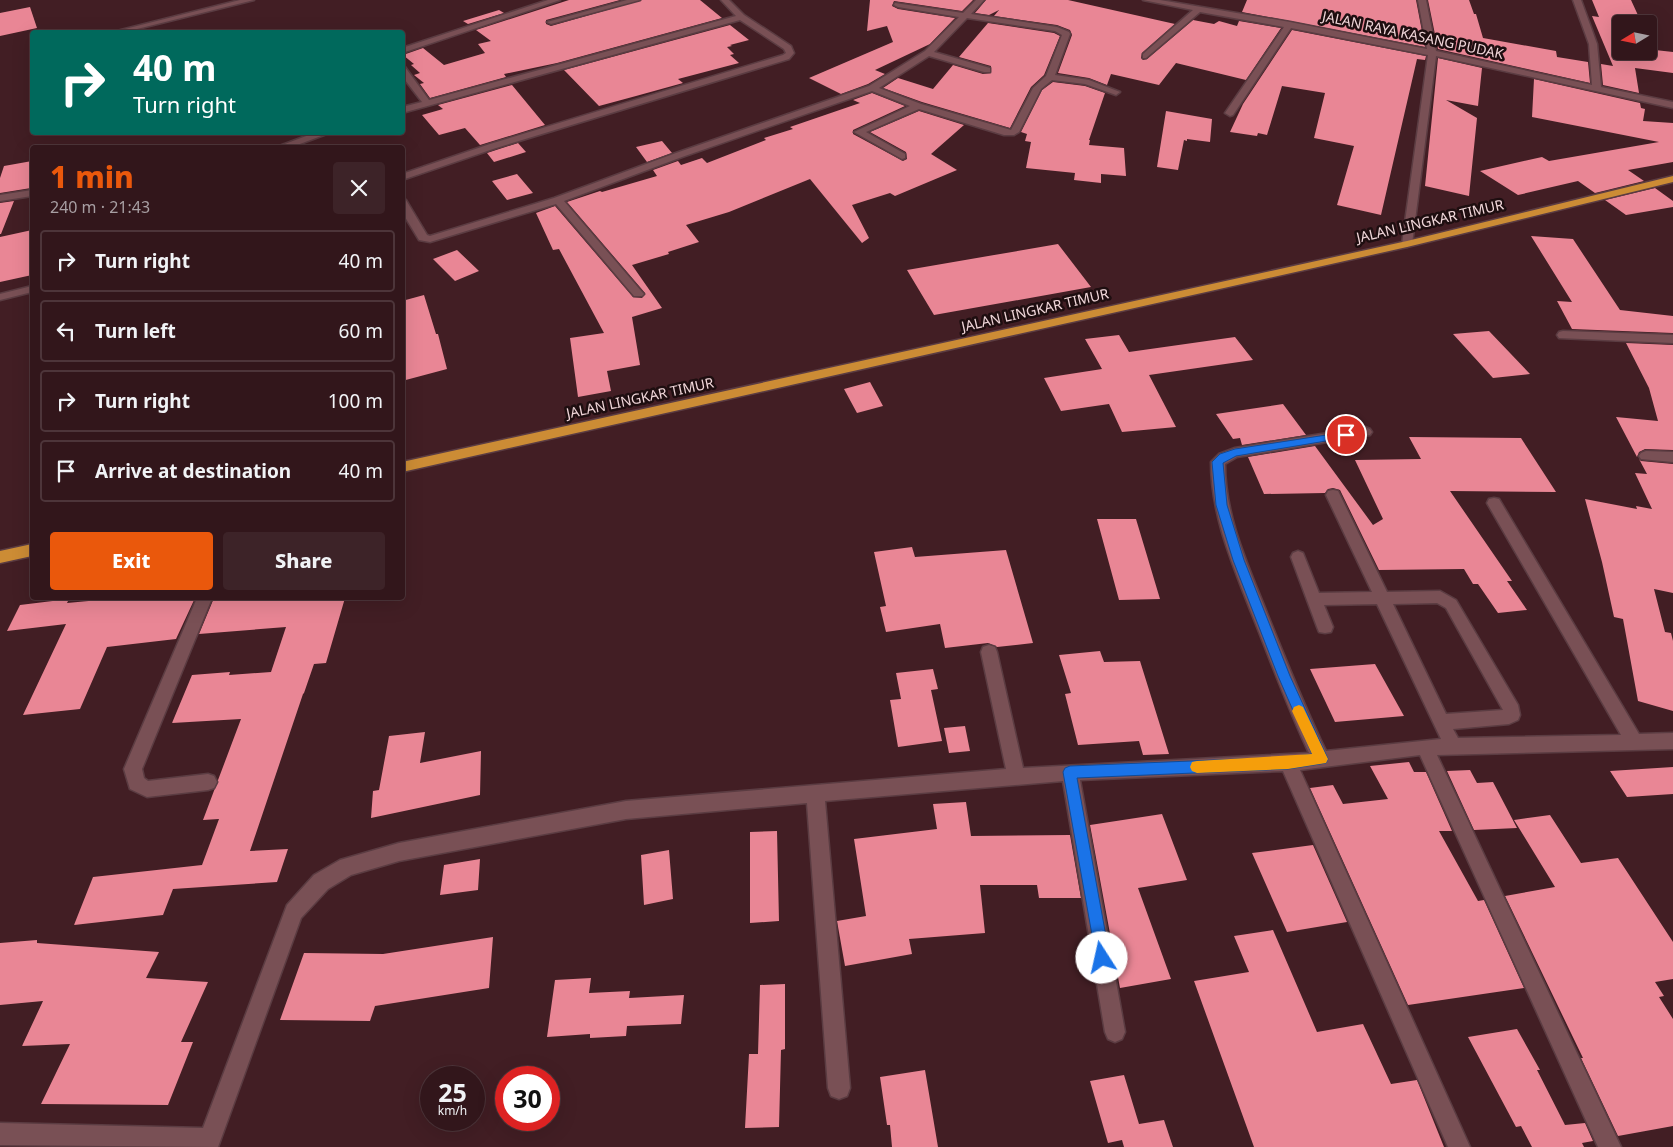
<!DOCTYPE html>
<html lang="en">
<head>
<meta charset="utf-8">
<style>
  :root { --surface:#32161b; --page:#3d2328; --text:#f1f3f6; --muted:#a89fa3; --line:#4d353a; --accent:#ea580c }
  body { margin:0; font-family:"Noto Sans",sans-serif; background:var(--page); color:var(--text); height:100vh; display:flex; flex-direction:column; font-size:19px; white-space:nowrap }
  * { box-sizing:border-box; margin:0 }
  p { font-size:16px; color:var(--muted) }
  .icon { flex:none; width:28px; height:28px; fill:none; stroke:currentColor; stroke-width:2; stroke-linecap:round; stroke-linejoin:round }
  .map { position:relative; flex:1; overflow:hidden }
  .details { position:absolute; left:30px; top:145px; width:375px; height:455px; display:flex; flex-direction:column; background:var(--surface); border-radius:5px; box-shadow:0 5px 20px #0002,0 0 0 1px var(--line) }
  .details>* { flex:none }
  .top-card { position:absolute; left:30px; top:30px; width:375px; height:105px; border-radius:5px; box-shadow:0 5px 20px #0002,0 0 0 1px var(--line); background:#00695c; color:#fff; overflow:hidden }
  .needle { width:32px; rotate:260deg }
  .tools { position:absolute; left:1612px; top:15px; display:grid; gap:10px }
  .tools a { display:grid; place-items:center; width:45px; height:45px; border-radius:5px; background:var(--surface); box-shadow:0 5px 20px #0002,0 0 0 1px var(--line); font-size:25px }
  .speed { position:absolute; left:420px; top:1066px; display:flex; gap:10px; font-size:25px; font-weight:700; text-align:center }
  .speed>* { display:grid; place-content:center; width:65px; height:65px; border-radius:50%; background:var(--surface); box-shadow:0 5px 20px #0002,0 0 0 1px var(--line); line-height:1 }
  .speed small { font-size:12px; font-weight:400 }
  .speed .limit { border:8px solid #d22; background:#fff; color:#111 }
  .pin { position:absolute; display:grid; place-items:center; width:42px; height:42px; color:#fff; margin:-21px; border:2px solid #fff; border-radius:50%; box-shadow:0 1px 5px #0007 }
  .me { position:absolute; width:55px; margin:-28px; rotate:350deg; stroke-linejoin:round; filter:drop-shadow(0 0 4px #0008) }
  .turn { display:flex; align-items:center; gap:18px; height:105px; padding:0 20px; font-size:22px }
  .turn .icon { width:65px; height:65px; stroke-width:2.5 }
  .turn b { display:block; font-size:35px; line-height:42px }
  .round { display:grid; place-items:center; flex:none; width:52px; height:52px; border-radius:5px; background:var(--page) }
  .overview { display:flex; align-items:center; justify-content:space-between; height:85px; padding:0 20px }
  h1 { font-size:30px; font-weight:800; line-height:38px; color:var(--accent) }
  .button { display:flex; gap:10px; margin-top:auto; padding:10px 20px }
  .button a { flex:1; height:58px; border-radius:5px; background:var(--accent); color:#fff; font-size:20px; font-weight:800; line-height:58px; text-align:center }
  .button a+a { background:var(--page); color:var(--text) }
  ul { padding:0; list-style:none }
  li { display:flex; align-items:center; gap:15px; height:62px; margin:0 10px 8px; padding:0 10px; border:2px solid var(--line); border-radius:5px }
  li div { flex:1 }
  li b { display:block; font-size:19px }
  li em { font-style:normal }
  .map>svg:first-child { display:block }
  .building { fill:#e98695 }
  .lines { fill:none; stroke-linecap:round; stroke-linejoin:round }
  .minor-casing { stroke:#5b3c42; stroke-width:3 }
  .highway-casing { stroke:#5b3c42; stroke-width:3 }
  .minor { fill:#795055; fill-rule:evenodd }
  .highway { fill:#cc8c35; fill-rule:evenodd }
  .route { fill:#1a73e8; stroke:#114b97 }
  .slow { fill:#f59e0b }
  .labels { text-anchor:middle; stroke-width:5; stroke-linejoin:round; paint-order:stroke }
  .far-street-label { font-size:14px; fill:#f0d6d9; stroke:#1e0e10 }
</style>
</head>
<body>
<div class="map">
<svg width="1673" height="1147" viewBox="0 0 1673 1147">
  <rect width="100%" height="100%" fill="#421e24"/>
  <path class="building" d="M569 0H620L546 20V24L551 26 642 0H700L722 18 557 63 504 74 506 77 430 98 420 84 424 83 414 75 420 73 411 65 414 64 403 55 423 48 444 65 485 53 478 44 491 41 476 30Z
    M870 0H973L962 11 894 1 892 6 898 9 955 18 930 44 875 70 885 74 868 84 841 94 809 78 893 42 887 26 867 31Z
    M986 0H1068L1175 24 1142 53 1141 58 1143 60 1147 59 1193 20 1214 24 1219 21 1237 26 1239 21 1281 28 1246 80 1176 63 1159 85 1111 74 1107 85 1089 78 1058 73 1072 35 1070 30 1057 25 994 16 999 10 989 15 975 13Z
    M1247 0H1416L1425 47 1242 12Z
    M1428 0H1469L1474 14H1476L1483 38 1556 51 1557 57 1588 62 1590 83 1438 49Z
    M1592 0H1631L1642 24H1621V51H1649V37L1655 50 1673 52V73L1635 68 1639 93 1603 85 1601 64 1613 66 1592 16 1599 17Z
    M30 7 37 28 0 36V13Z
    M499 10 504 13 468 24 463 21Z
    M988 23 1054 33 1060 36 1044 75 1031 87 1010 128 922 102 883 88 898 78 933 89 953 65 983 74 991 73V66L959 57Z
    M730 25 749 40 730 45 732 46 727 47 734 54 730 55 739 63 678 79 683 83 636 96 599 106 564 70Z
    M1292 30 1426 56 1425 60 1417 59 1381 215 1337 205 1354 146 1314 138 1325 93 1282 86 1267 135 1258 133 1257 136 1230 132 1243 104Z
    M1438 58 1482 68 1478 106 1446 100 1477 118 1469 196 1425 186Z
    M1534 79 1640 103 1641 108 1645 109 1643 121 1673 123V162L1628 170 1644 181 1595 193 1578 181 1518 195 1480 171 1542 157 1549 161 1659 142 1532 117Z
    M1053 82 1085 86 1105 93 1089 140H1090L1089 145 1124 148 1126 176 1101 174V183L1074 180 1075 173 1026 168 1031 142 1025 141 1027 134 1021 132 1042 90Z
    M512 85 545 125 480 145 465 128 439 135 422 115 443 109 438 105Z
    M872 93 905 106 853 130V134L903 161 907 159 906 152 870 132 919 111 964 125 931 154 957 170 895 196 890 193 852 205 869 238 862 243 810 179 729 212 686 225 699 242 668 252 669 254 632 265 662 308 632 317 640 365 607 371 611 391 578 397 570 338 604 333 559 249 553 250 536 213 555 206 633 297 642 298 645 293 567 202 600 191 602 192 657 176 653 170 678 161 681 165 702 158 707 163 766 140 764 138 793 129 790 127 860 103 853 100Z
    M1166 111 1212 119 1210 142 1187 139V141L1184 140 1178 170 1157 167Z
    M662 141 672 153 647 162 636 147Z
    M518 143 526 152 494 162 487 153Z
    M32 161 31 188 0 193V178L4 166Z
    M517 174 533 193 507 200 492 181Z
    M1655 188 1673 201V207L1626 215 1605 200Z
    M14 201 1 234H0V203Z
    M32 230V275L0 282V237Z
    M1531 236 1573 239 1620 310 1673 316V333L1572 329 1557 301 1572 302Z
    M1058 244 1091 287 934 315 907 270Z
    M457 250 479 271 455 281 433 259Z
    M424 295 436 334H438L447 369 402 381V301Z
    M1489 331 1530 374 1493 378 1453 334Z
    M1119 335 1129 352 1235 337 1253 360 1149 375 1176 427 1122 432 1109 404 1061 411 1044 378 1102 369 1085 339Z
    M1626 343 1673 345V450L1645 449 1639 452 1637 457 1616 417 1658 421 1649 388Z
    M870 382 883 406 857 413 844 389Z
    M1283 404 1306 435 1242 445 1240 438 1233 439 1216 414Z
    M1409 437 1521 438 1556 492 1450 491 1512 581H1507L1527 610 1498 613 1478 584H1473L1464 569 1379 570 1340 490 1333 488 1328 489 1325 493 1264 494 1248 457 1315 446 1373 525 1383 519 1355 460 1421 459Z
    M1639 459 1641 461 1673 464V593L1654 589 1665 632 1671 633 1673 641V711L1638 701 1623 619 1614 617 1602 562 1585 499 1637 509 1636 506 1652 509 1635 473 1647 474Z
    M1097 519H1136L1160 599 1119 600Z
    M912 547 915 557 1006 550 1033 643 997 647 988 643 945 648 940 624 886 632 880 607 886 606 874 552Z
    M121 598H195L176 639 107 647 80 709 23 715 66 624 7 631 20 605 69 599 67 603Z
    M214 598H345L326 663 314 664 304 693 303 694 250 851 288 849 277 882 173 889 163 915 74 925 93 877 202 865 219 819 203 820 241 719 172 723 192 675 230 672 229 675 271 672 286 627 199 634Z
    M1100 651 1104 662 1140 661 1169 754 1143 755 1139 741 1078 745 1065 694 1071 693 1059 655Z
    M1375 664 1404 716 1335 722 1310 669Z
    M933 669 938 689 931 690 942 741 898 747 890 700 901 699 896 673Z
    M965 726 970 751 949 753 944 728Z
    M425 732 420 763 481 751 480 795 371 818 373 791 379 790 389 736Z
    M1409 762 1414 772H1426L1452 831H1439L1478 901 1484 900 1524 988 1408 1005 1310 788 1333 785 1343 804 1388 799 1370 766Z
    M1673 767V794L1627 797 1610 771Z
    M1470 770 1477 783 1493 782 1517 828 1474 830 1447 771Z
    M966 802 971 836 1070 835 1081 898H1039L1037 885H980L985 933 909 939 912 954 845 966 837 921 866 916 854 839 937 829 933 804Z
    M1162 814 1187 880 1138 888 1171 979 1120 988 1090 825Z
    M1550 815 1581 863 1618 858 1673 942V979L1655 982 1664 996 1659 997 1673 1019V1126L1618 1136 1581 1058H1583L1505 896 1555 887 1514 820Z
    M777 831 779 921 750 923V832Z
    M1313 845 1347 922 1287 932 1252 853Z
    M669 850 673 899 644 905 641 855Z
    M480 859 478 890 440 895 444 865Z
    M1273 930 1317 1032 1363 1024 1391 1084 1417 1080 1444 1147H1254L1194 981 1249 972 1234 936Z
    M493 937 489 988 375 1006 370 1021 280 1020 304 953 383 954Z
    M37 940V943L159 952 146 978 208 982 181 1042H193L168 1105 41 1104 70 1044 22 1046 43 1001 0 1005V943Z
    M591 978 589 993 630 991 629 998 684 995 681 1024 627 1026 626 1036 590 1038V1034L547 1037 555 980Z
    M785 984V1049L781 1050 779 1127 745 1128 749 1054H758L760 985Z
    M1517 1029 1540 1070H1537L1565 1125 1585 1123 1593 1141 1582 1143 1584 1147H1532L1521 1126 1516 1127 1468 1037Z
    M925 1070 938 1147H892L890 1125H887L880 1077Z
    M1124 1075 1139 1124 1164 1120 1173 1147H1124L1122 1140 1108 1143 1090 1081Z"/>
  <g class="lines">
    <defs>
      <path id="minor" d="M240 0H254L125 32H113Z
        M548 0H560L402 53V48Z
        M627 0H640L551 24 547 22Z
        M721 0H729L744 15 791 46 794 53 789 59 496 148 402 180V174L490 144 783 55 786 53 784 49 740 20 402 113V107L422 102 402 76V67H405L429 100 736 16Z
        M976 0H984L971 14 1057 27 1069 32 1070 34 1055 75 1089 80 1120 92 1116 95 1085 84 1052 80 1041 89 1019 132 1014 135H1004L919 109 866 132 905 154V158L902 159 854 132 910 106 872 91 682 157 564 201 642 292 644 294 642 296H634L556 204 430 242 419 240 402 212V199L406 200 427 235 430 236 554 198 676 153 869 86 925 51 959 17 898 7 894 5 895 3 963 13ZM967 18 1055 31 1062 35 1046 76 1033 88 1011 130 921 104 879 88 929 56 984 72H990V68L934 52Z
        M1143 0H1160L1290 22 1427 49 1418 0H1426L1436 51 1592 85 1589 44 1573 0H1581L1597 44 1601 87 1673 102V108L1436 56 1412 244 1407 247 1402 244 1428 55 1291 28 1233 115 1230 116 1225 113 1284 27 1200 12 1146 58H1143V54L1193 10Z
        M317 132H332L289 148H274Z
        M32 190V196L0 201V195Z
        M32 286V292L0 300V294Z
        M1563 331 1673 335V343L1559 338 1557 335 1559 332Z
        M1365 427 1370 429 1372 432 1370 435 1237 457 1225 464C1225 517 1248 565 1267 613 1286 660 1304 706 1326 751L1441 739 1377 604 1324 605 1333 627 1331 632 1325 633 1319 632 1317 627 1291 557 1293 553 1298 551 1303 553 1319 593 1372 592 1326 495 1328 491 1333 490 1338 491 1340 495 1387 592 1440 591 1456 600 1518 705 1520 715 1518 720 1509 724 1453 729 1458 738 1621 735 1487 503 1489 499 1494 498 1499 499 1639 734 1673 733V749L1437 755 1621 1147H1598L1420 755 1300 770 1470 1147H1448L1283 771 1080 780 1125 1032 1122 1039 1115 1042 1108 1039 1105 1032 1063 781 825 801 850 1088 847 1096 839 1099 831 1096 828 1088 807 803 626 819 399 861 351 875 328 889 301 918 218 1147 0 1145V1123L203 1128 287 905 314 875 340 860 399 843 626 801 1006 769 981 652 983 647 989 645 995 647 997 652 1023 768 1309 753C1287 707 1270 659 1251 612 1232 563 1211 515 1211 462L1219 454 1235 448ZM1437 603 1446 608 1503 710 1446 714 1393 604Z
        M1646 451 1673 452V462L1641 459 1639 456 1641 453Z
        M197 598H212L142 769 144 778 148 781 208 774 214 776 217 782 214 788 208 790 147 797 130 789 124 769Z"/>
      <path id="highway" d="M1673 176V182L1407 247 402 472V462L1407 241Z
        M32 544V556L0 563V551Z"/>
    </defs>
    <use href="#minor" class="minor-casing"/>
    <use href="#highway" class="highway-casing"/>
    <use href="#minor" class="minor"/>
    <use href="#highway" class="highway"/>
  </g>
  <path class="route" d="M1346 432 1350 433V437L1236 456 1223 463 1227 505 1244 560 1290 676 1328 759 1326 763 1288 769 1077 778 1110 958 1107 963 1102 966 1097 963 1063 772 1065 768 1070 766 1288 757 1312 754 1278 676 1233 560 1216 505 1212 462 1220 454 1235 449Z"/>
  <path class="slow" d="M1299 705 1303 707 1326 755 1328 759 1326 763 1288 769 1197 773 1192 771 1190 767 1192 762 1197 761 1312 754 1292 711 1294 707Z"/>
  <g class="labels">
    <g class="far-street-label">
      <text transform="translate(1413 35) rotate(12)" y="5">JALAN RAYA KASANG PUDAK</text>
      <text transform="translate(1430 221) rotate(-13)" y="5">JALAN LINGKAR TIMUR</text>
      <text transform="translate(1035 310) rotate(-13)" y="5">JALAN LINGKAR TIMUR</text>
      <text transform="translate(640 398) rotate(-12)" y="5">JALAN LINGKAR TIMUR</text>
    </g>
  </g>
</svg>
<div class="tools">
<a><svg class="needle" viewBox="-14 -14 28 28"><path d="M0-13l5 13h-10z" fill="#e53935"/><path d="M0 13l5-13h-10z" fill="#a89fa3"/></svg></a>
</div>
<div class="speed"><div>25<small>km/h</small></div><div class="limit">30</div></div>
<div class="pin" style="left:1346px;top:435px;background:#d93025"><svg class="icon" aria-label="arrive" viewBox="0 0 24 24"><path d="M6 21V4h12l-3 4 3 4H6"/></svg></div>
<svg class="me" style="left:1102px;top:958px" viewBox="-20 -20 40 40"><circle r="19" fill="#fff"/><path d="M0-13L10 11 0 6-10 11z" fill="#1a73e8"/></svg>
<div class="top-card">
<div class="turn"><svg class="icon" aria-label="right" viewBox="0 0 24 24"><path d="M7 20v-9h11M14 6l5 5-5 5"/></svg><div><b>40 m</b>Turn right</div></div>
</div>
<section class="details">
<div class="overview"><div><h1>1 min</h1><p>240 m · 21:43</p></div><a class="round"><svg class="icon" aria-label="close" viewBox="0 0 24 24"><path d="M6 6l12 12M18 6L6 18"/></svg></a></div>
<ul>
<li><svg class="icon" aria-label="right" viewBox="0 0 24 24"><path d="M7 20v-9h11M14 6l5 5-5 5"/></svg><div><b>Turn right</b></div><em>40 m</em></li>
<li><svg class="icon" aria-label="left" viewBox="0 0 24 24"><path d="M17 20v-9H6M10 6l-5 5 5 5"/></svg><div><b>Turn left</b></div><em>60 m</em></li>
<li><svg class="icon" aria-label="right" viewBox="0 0 24 24"><path d="M7 20v-9h11M14 6l5 5-5 5"/></svg><div><b>Turn right</b></div><em>100 m</em></li>
<li><svg class="icon" aria-label="arrive" viewBox="0 0 24 24"><path d="M6 21V4h12l-3 4 3 4H6"/></svg><div><b>Arrive at destination</b></div><em>40 m</em></li>
</ul>
<div class="button"><a>Exit</a><a>Share</a></div>
</section>
</div>
</body>
</html>
